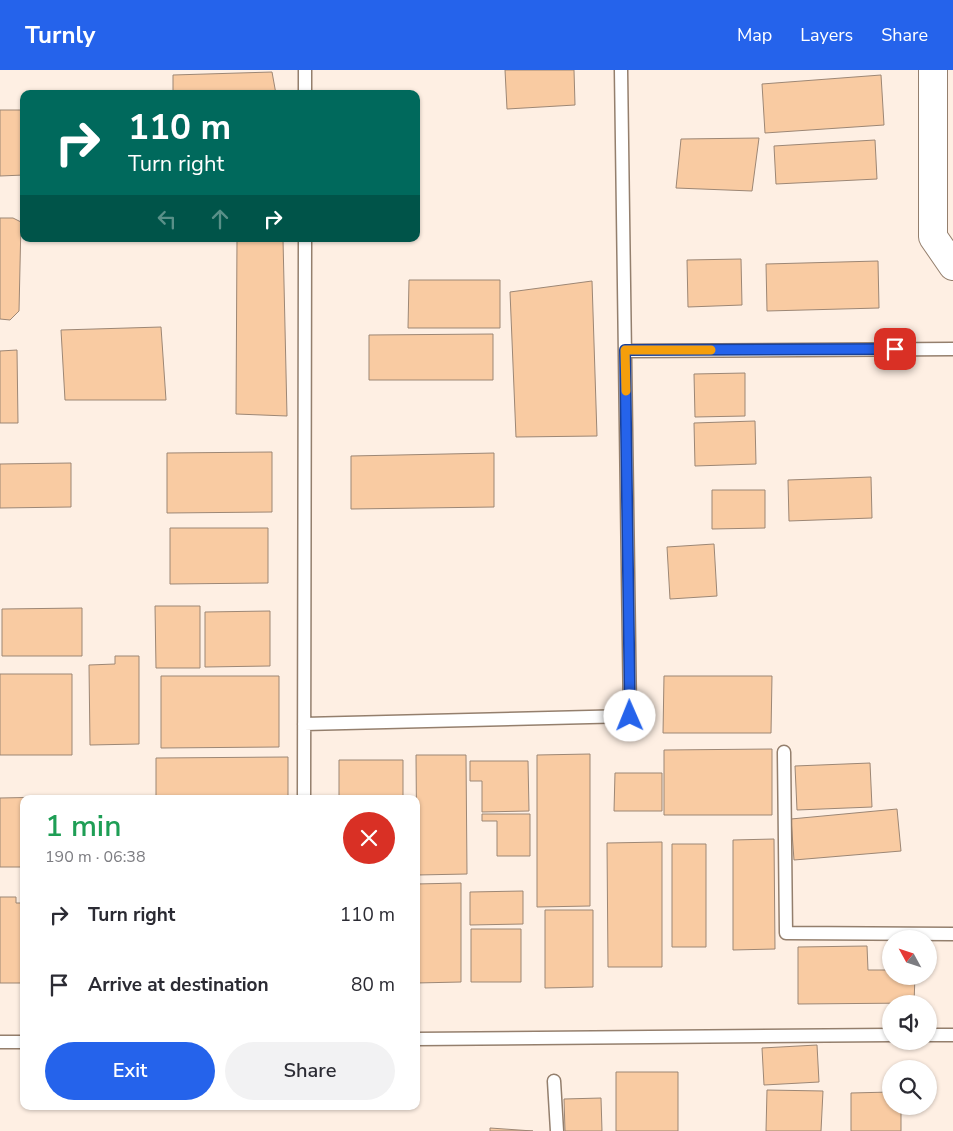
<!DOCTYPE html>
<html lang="en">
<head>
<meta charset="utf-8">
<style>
  :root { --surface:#fff; --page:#f2f2f3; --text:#2b2b33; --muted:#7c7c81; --accent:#2563eb }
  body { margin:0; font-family:"Nunito Sans",sans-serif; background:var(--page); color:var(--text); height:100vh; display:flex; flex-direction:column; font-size:19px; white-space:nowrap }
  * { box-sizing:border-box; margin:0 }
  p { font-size:16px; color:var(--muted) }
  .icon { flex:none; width:28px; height:28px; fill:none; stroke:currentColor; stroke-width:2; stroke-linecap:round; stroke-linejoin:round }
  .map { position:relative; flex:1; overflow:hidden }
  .side { position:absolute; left:20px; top:725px; width:400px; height:315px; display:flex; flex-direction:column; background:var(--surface); border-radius:10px; box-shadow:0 1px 4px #0004 }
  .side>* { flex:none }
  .banner { position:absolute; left:20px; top:20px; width:400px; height:152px; border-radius:10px; box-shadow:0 1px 4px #0004; background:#00695c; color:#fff; overflow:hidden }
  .needle { width:32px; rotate:310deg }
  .fabs { position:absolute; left:882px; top:860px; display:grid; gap:10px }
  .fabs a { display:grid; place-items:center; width:55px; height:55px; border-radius:50%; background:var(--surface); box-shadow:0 1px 4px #0004; font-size:25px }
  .pin { position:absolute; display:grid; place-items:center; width:42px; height:42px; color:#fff; margin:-21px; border-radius:10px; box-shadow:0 2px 8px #0006 }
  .me { position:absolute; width:55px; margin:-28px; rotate:359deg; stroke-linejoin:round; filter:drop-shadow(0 0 4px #0008) }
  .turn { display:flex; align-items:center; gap:18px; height:105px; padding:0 25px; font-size:22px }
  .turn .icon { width:65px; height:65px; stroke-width:2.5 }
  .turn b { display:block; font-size:35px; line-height:42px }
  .lanes { display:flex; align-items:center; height:48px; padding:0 25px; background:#0003; justify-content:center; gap:25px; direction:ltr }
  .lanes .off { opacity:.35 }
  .round { display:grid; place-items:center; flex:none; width:52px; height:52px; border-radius:26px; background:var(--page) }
  .summary { display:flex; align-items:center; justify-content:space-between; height:85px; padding:0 25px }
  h1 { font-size:30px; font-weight:600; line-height:38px; color:#1e9e55 }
  .button { display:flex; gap:10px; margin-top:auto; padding:10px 25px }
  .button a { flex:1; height:58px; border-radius:30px; background:var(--accent); color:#fff; font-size:20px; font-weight:600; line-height:58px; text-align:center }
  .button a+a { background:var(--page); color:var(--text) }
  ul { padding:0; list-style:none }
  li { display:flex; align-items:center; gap:15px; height:70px; padding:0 25px }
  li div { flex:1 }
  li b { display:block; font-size:19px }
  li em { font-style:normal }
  header { display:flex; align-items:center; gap:30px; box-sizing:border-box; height:70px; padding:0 25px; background:var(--accent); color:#fff }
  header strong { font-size:24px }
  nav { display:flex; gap:28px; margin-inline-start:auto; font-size:18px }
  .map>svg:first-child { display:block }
  .building { fill:#f9cba2; stroke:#9d8775 }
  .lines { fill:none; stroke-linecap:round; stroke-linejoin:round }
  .service-casing { stroke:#947f6d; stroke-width:15 }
  .tertiary-casing { stroke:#947f6d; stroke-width:30 }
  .service { stroke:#fff; stroke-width:12 }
  .tertiary { stroke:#fff; stroke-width:28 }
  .route-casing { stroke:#184099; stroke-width:12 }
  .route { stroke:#2563eb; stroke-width:9 }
  .slow { stroke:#f59e0b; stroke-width:9 }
</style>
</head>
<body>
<header>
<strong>Turnly</strong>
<nav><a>Map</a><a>Layers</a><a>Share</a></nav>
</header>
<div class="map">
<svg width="953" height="1061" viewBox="0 0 953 1061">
  <rect width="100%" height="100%" fill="#feefe3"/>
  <path class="building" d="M505 0H574L575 35 507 39Z
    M272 2 276 24H173V5Z
    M881 5 884 55 765 63 762 14Z
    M0 40H24V105L0 106Z
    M759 68 752 121 676 118 681 69Z
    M875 70 877 109 776 114 774 76Z
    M0 148H13L21 152 19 241 10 250 0 249Z
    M237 169H283L287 346 236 344Z
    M741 189 742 235 688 237 687 190Z
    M878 191 879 238 767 241 766 194Z
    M409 210H500V258H408Z
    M592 211 597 366 516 367 510 222Z
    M161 257 166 330H65L61 260Z
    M493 264V310H369V265Z
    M17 280 18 353H0V281Z
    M745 303V346L695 347 694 304Z
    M755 351 756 394 695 396 694 353Z
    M272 382V442L167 443V383Z
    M494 383V437L351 439V386Z
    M71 393V437L0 438V394Z
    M871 407 872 448 789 451 788 410Z
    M712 420H765V458L712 459Z
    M170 458H268V513L170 514Z
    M714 474 717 526 670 529 667 477Z
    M155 536H200V598H156Z
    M82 538V586H2V539Z
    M270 541V596L205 597V542Z
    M115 586H139V674L90 675 89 595 115 594Z
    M0 604H72V685H0Z
    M161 606H279V677L161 678Z
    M664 606H772L771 663H663Z
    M772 679V745H664V680Z
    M590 684V836L537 837V685Z
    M416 685H466L467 804 417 805Z
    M288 687V729H156V688Z
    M339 690H403V729H339Z
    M470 691H528L529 741 482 742V711H470Z
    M870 693 872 737 797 740 795 696Z
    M615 703H662V741H614Z
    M51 727V729H24V797H0V728Z
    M897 739 901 781 794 790 791 749Z
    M482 744H530V786H497V751H482Z
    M774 769 775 879 733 880V770Z
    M662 772V897H608L607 773Z
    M672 774H706V877H672Z
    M461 813V912L416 913V814Z
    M523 821V854L470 855V822Z
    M0 827H16V833H24V913H0Z
    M545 840H593V917L545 918Z
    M471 859H521V912H471Z
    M867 876 868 900H891V906H915L914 933 798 934V877Z
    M817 975 819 1012 764 1015 762 978Z
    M616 1002H678V1061H616Z
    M767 1020 823 1021 821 1061H766Z
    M891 1022V1036H901V1061H851V1023Z
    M601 1028 602 1061H565L564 1029Z
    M490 1058 533 1061H490Z"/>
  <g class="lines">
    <defs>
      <path id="service" d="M305 24V0
        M625 281 953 279
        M304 654 630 646 621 0
        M784 682 786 863 953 864
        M304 729 305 169
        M929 965H953
        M416 969 891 965
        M0 972H24
        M554 1011 557 1061"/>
      <path id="tertiary" d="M933 0V167L953 196"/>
    </defs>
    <use href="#service" class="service-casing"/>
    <use href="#tertiary" class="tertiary-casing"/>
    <use href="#service" class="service"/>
    <use href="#tertiary" class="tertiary"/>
  </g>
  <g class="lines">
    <defs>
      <path id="route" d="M630 646 625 280 895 279"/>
    </defs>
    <use href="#route" class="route-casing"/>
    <use href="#route" class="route"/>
    <path class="slow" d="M626 321 625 280H711"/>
  </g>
</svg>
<div class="fabs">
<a><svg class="needle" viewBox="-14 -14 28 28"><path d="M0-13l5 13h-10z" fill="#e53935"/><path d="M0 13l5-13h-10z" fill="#7c7c81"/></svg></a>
<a><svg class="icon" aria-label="sound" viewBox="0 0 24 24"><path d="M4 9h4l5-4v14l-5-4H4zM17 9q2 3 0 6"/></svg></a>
<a><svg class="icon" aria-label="search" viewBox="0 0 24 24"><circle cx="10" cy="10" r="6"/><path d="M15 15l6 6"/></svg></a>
</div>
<div class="pin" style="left:895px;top:279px;background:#d93025"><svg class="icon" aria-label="arrive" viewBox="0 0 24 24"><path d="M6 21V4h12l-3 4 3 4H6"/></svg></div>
<svg class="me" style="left:630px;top:646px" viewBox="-20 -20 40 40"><circle r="19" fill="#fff"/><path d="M0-13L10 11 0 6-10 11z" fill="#2563eb"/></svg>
<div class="banner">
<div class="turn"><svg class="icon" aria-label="right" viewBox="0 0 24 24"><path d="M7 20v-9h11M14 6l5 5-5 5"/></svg><div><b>110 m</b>Turn right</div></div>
<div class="lanes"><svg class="icon off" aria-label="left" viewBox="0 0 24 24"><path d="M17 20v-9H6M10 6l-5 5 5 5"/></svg><svg class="icon off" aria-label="ahead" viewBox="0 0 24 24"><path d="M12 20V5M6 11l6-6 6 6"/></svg><svg class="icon" aria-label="right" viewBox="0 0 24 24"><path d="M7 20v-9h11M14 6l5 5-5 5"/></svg></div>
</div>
<section class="side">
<div class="summary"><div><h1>1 min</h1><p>190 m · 06:38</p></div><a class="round" style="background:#d93025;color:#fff"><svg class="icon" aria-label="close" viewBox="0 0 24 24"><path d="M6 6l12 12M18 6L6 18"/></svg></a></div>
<ul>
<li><svg class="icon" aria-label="right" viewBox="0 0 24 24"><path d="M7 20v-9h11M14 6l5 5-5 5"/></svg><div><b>Turn right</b></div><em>110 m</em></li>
<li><svg class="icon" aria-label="arrive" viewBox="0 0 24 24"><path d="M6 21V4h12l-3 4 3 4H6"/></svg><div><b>Arrive at destination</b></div><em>80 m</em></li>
</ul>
<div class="button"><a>Exit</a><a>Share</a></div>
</section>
</div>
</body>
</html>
